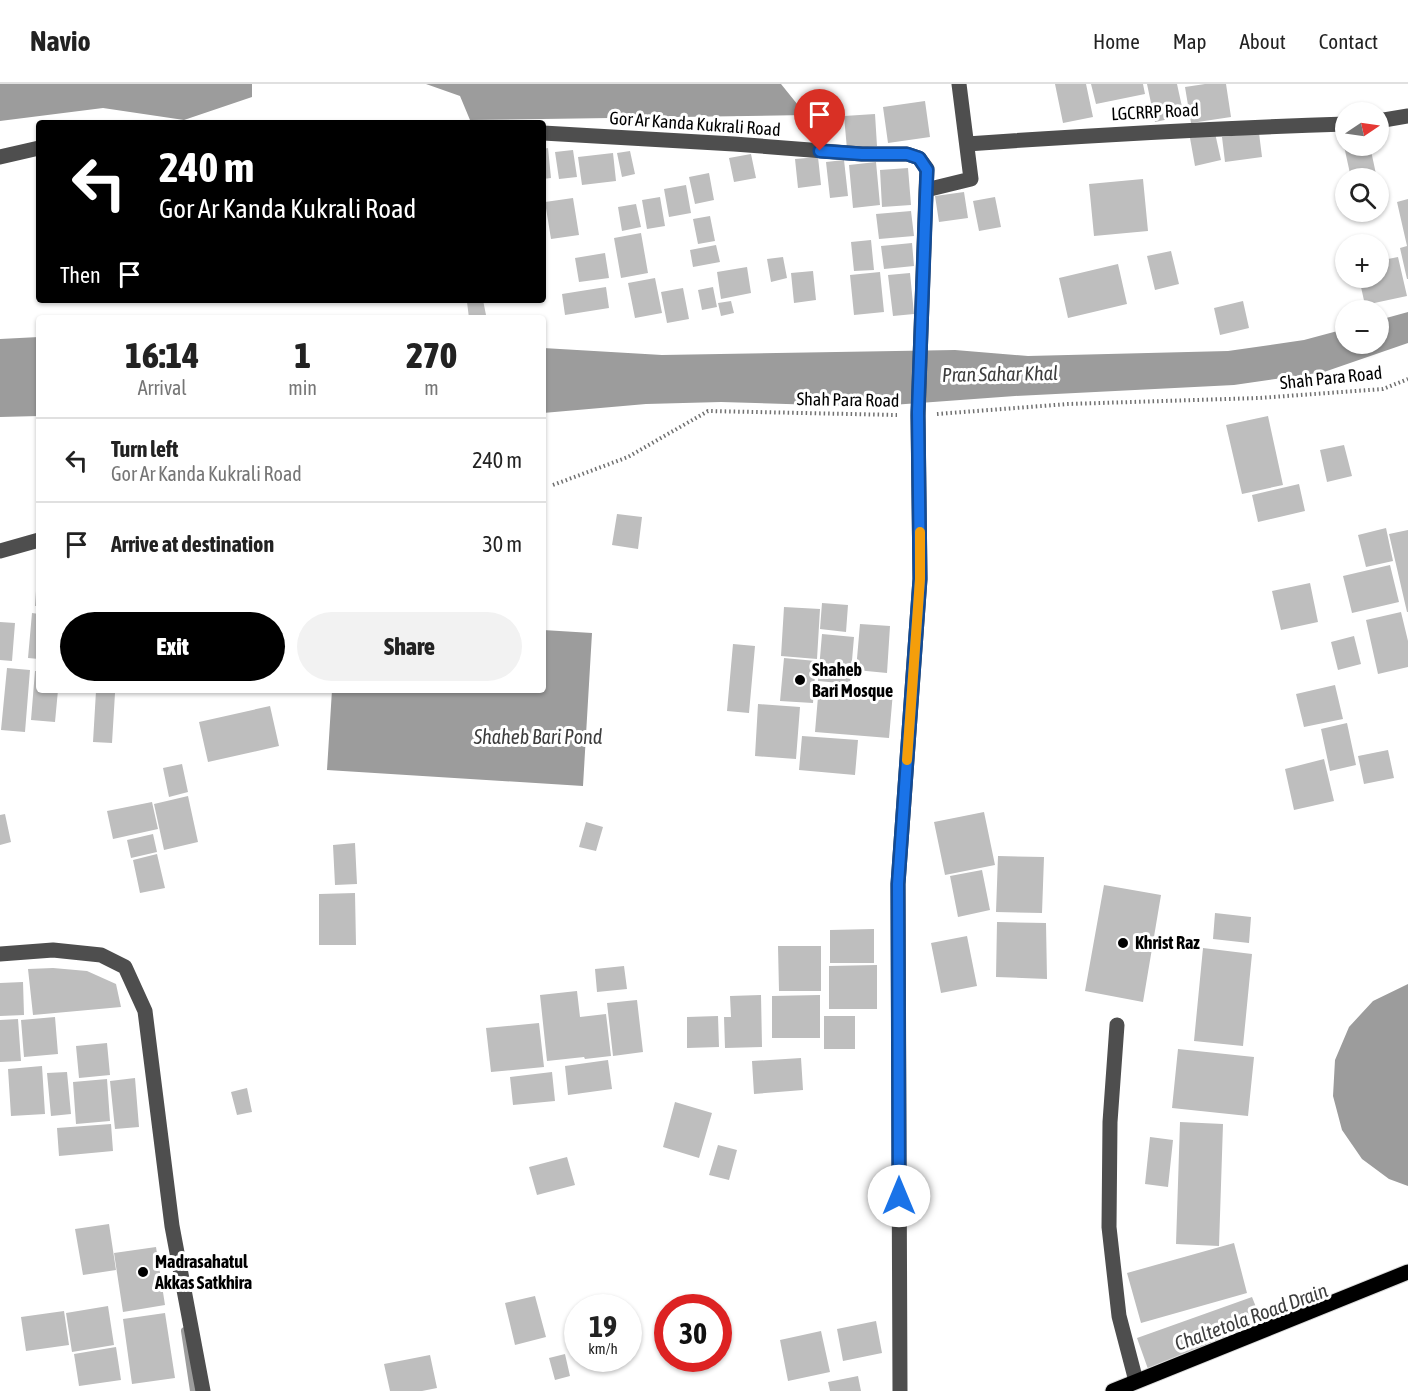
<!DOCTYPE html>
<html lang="en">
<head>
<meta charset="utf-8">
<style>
  :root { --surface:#fff; --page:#f2f2f2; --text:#222; --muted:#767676; --line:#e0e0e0; --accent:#000 }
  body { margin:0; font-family:"Asap Condensed",sans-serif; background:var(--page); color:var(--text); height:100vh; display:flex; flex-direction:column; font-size:22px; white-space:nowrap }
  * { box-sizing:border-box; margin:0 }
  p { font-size:20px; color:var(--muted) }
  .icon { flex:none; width:33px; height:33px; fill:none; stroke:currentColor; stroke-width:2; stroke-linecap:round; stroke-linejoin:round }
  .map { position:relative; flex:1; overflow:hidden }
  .side { position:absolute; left:36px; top:231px; width:510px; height:378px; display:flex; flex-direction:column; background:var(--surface); border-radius:6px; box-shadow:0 2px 4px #0004 }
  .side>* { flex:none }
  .banner { position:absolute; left:36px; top:36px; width:510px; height:183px; border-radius:6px; box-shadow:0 2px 4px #0004; background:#000; color:#fff; overflow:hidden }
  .needle { width:39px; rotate:77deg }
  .tools { position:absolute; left:1335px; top:18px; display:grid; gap:12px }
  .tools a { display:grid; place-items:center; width:54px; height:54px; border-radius:50%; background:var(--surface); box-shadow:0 2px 4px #0004; font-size:30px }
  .speed { position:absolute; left:564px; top:1210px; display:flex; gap:12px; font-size:30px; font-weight:700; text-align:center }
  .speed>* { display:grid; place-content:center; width:78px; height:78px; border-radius:50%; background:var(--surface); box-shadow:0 2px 4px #0004; line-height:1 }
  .speed small { font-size:15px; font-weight:400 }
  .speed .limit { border:9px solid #d22; background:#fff; color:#111 }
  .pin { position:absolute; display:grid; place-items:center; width:51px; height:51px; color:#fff; margin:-62px -26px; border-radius:50% 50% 50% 0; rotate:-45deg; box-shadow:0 0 6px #0007 }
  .pin .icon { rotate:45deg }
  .me { position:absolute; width:66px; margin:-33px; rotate:0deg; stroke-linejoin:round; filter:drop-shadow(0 0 4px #0008) }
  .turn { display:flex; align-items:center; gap:21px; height:126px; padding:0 24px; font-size:27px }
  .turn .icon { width:78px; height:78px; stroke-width:2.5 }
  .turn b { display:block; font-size:42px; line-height:51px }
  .then { display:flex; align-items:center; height:57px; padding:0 24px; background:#0003; gap:12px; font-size:22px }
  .eta { display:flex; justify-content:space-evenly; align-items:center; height:102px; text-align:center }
  .eta b { font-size:36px; font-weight:800; line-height:42px }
  .primary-button { display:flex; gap:12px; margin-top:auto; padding:12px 24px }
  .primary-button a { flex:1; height:69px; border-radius:36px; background:var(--accent); color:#fff; font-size:24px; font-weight:800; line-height:69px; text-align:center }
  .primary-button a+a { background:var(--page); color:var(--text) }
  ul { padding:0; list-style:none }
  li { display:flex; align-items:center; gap:18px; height:84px; padding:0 24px; border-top:2px solid var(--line) }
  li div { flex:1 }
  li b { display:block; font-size:22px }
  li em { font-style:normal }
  header { display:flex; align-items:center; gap:36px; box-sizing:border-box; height:84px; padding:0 30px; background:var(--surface); border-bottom:2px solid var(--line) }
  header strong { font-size:28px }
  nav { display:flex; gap:33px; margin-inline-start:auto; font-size:21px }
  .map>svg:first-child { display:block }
  .water { fill:#9c9c9c }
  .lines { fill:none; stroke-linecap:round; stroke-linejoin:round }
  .stream { stroke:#9c9c9c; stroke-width:8 }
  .building { fill:#bebebe }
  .major-casing { stroke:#dbdbdb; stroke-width:17 }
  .path { stroke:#707070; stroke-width:4; stroke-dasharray:1.5 3; stroke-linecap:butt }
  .minor { stroke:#4e4e4e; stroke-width:15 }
  .major { stroke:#000; stroke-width:15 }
  .route-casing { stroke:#114b97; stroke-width:15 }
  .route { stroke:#1a73e8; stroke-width:10 }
  .slow { stroke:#f59e0b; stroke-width:10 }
  .poi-dot { fill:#000; stroke:#fff; stroke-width:2 }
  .labels { text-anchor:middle; stroke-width:6; stroke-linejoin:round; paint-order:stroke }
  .street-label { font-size:18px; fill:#000; stroke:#fff }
  .poi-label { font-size:18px; font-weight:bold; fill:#000; stroke:#fff; text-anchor:start }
  .water-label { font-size:20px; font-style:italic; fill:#3d3d3d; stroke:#fff }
</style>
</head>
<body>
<header>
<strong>Navio</strong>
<nav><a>Home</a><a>Map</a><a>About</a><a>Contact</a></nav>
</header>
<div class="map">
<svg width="1408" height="1307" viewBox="0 0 1408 1307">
  <rect width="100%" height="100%" fill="#fff"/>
  <path class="water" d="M0 0H252V13L184 36 103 24 0 37Z
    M426 0H781L806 31 470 36 460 12Z
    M1408 228V259L1324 288 1234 301 1015 312 892 321 852 322 721 318 646 320 543 329V264L662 271 955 266 1028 272 1228 267 1304 256 1345 245 1346 260H1378L1379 236Z
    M39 253V332L0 333V255Z
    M543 546 592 549 583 702 327 686 332 606H543Z
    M1408 900V1102L1389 1095 1362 1075 1342 1046 1333 1012 1335 976 1349 943 1373 917Z"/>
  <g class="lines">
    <path class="stream" d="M185 1247 194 1307"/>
  </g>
  <path class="building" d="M1055 0H1086L1093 33 1063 39Z
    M1091 0H1143L1145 10 1096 20Z
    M1147 0H1177L1184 32 1155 38Z
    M1205 0H1226L1231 33 1191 39 1185 3Z
    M925 17 930 53 888 59 883 23Z
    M875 30 877 62 847 65 844 32Z
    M1215 49 1221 76 1195 82 1190 54Z
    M1259 49 1262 73 1225 78 1222 53Z
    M1344 62H1370L1376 90 1351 94Z
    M548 64 551 94 543 95V65Z
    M573 66 577 93 559 95 555 68Z
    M630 67 635 90 622 93 617 69Z
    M613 69 616 97 582 101 578 73Z
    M751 70 756 94 734 98 729 74Z
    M818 73 821 101 798 104 795 75Z
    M844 76 848 112 830 114 826 78Z
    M876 78 880 121 853 124 849 81Z
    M908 84 911 121 882 123 880 86Z
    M709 89 714 116 695 120 689 93Z
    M1143 95 1148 147 1094 152 1089 100Z
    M686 101 691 129 669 133 664 105Z
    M964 108 968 134 939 138 935 112Z
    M660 113 665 142 647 145 642 116Z
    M995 113 1001 143 979 147 973 117Z
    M573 114 579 151 551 155 545 118Z
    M1408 115V195H1407L1400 164 1407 162 1397 118Z
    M636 120 641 143 622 147 618 123Z
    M911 127 914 152 879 155 876 130Z
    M710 132 715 157 698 160 693 135Z
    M641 149 648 189 621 194 614 154Z
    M871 156 874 186 854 187 851 158Z
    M912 159 914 182 884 185 881 162Z
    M716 161 720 178 693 183 690 166Z
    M1171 167 1179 200 1155 206 1147 172Z
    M605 169 609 194 579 198 575 174Z
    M783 173 787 194 771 198 767 175Z
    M1398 173 1407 212 1365 221 1359 194H1378V177Z
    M1118 180 1127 220 1068 234 1059 194Z
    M747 183 751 209 721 215 717 188Z
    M813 187 816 216 794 219 791 189Z
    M880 188 884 228 854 231 850 191Z
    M910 189 914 230 893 232 888 191Z
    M655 194 662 229 635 234 628 199Z
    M606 203 609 224 565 231 562 210Z
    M713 203 717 223 702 226 698 206Z
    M683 204 689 235 667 239 661 208Z
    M483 216 486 231 469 234 467 218Z
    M731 217 734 229 721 232 718 219Z
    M1243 217 1249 244 1220 251 1214 224Z
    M1268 332 1283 401 1242 410 1226 341Z
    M1344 361 1352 392 1327 398 1320 366Z
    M1299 400 1305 427 1258 438 1252 411Z
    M617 430 642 433 638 465 612 461Z
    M1386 444 1393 477 1366 483 1358 451Z
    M1408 446V528H1407L1389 450Z
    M1390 481 1399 518 1352 529 1343 492Z
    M37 492H39V522H35Z
    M1310 499 1318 538 1281 546 1272 507Z
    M822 519 848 521 846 548 820 545Z
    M784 523 820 525 817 575 781 572Z
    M1401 528 1408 557V583L1378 590 1366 536Z
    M32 529 39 530V575L28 574Z
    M0 538 15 539 12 577 0 576Z
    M860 540 890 542 887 589 856 586Z
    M822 550 854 553 850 600 818 597Z
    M1354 552 1361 580 1338 586 1331 558Z
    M733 560 755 562 749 629 727 627Z
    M784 574 816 577 813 619 780 617Z
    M7 584 30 586 25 648 1 646Z
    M35 587H39V606H58L55 638 31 636Z
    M819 601 893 608 889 654 815 648Z
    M1335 601 1343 635 1304 643 1296 610Z
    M96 607 115 609 112 659 93 658Z
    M758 620 800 623 796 675 755 672Z
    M270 622 279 662 208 678 199 638Z
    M1347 639 1356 681 1330 687 1321 645Z
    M802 652 858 656 855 691 799 686Z
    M1388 666 1394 694 1364 700 1358 672Z
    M1324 675 1334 717 1294 726 1285 685Z
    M182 680 188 708 169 713 163 684Z
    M188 712 198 758 164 766 154 720Z
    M152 718 158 745 113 755 107 727Z
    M984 728 995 781 945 791 934 738Z
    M5 730 11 758 0 761V731Z
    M586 738 603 743 596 767 579 763Z
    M153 750 157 768 131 774 127 756Z
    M355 759 357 800 335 801 333 761Z
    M157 770 165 804 140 809 133 776Z
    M998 772 1044 773 1042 829 996 828Z
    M982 786 990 826 958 833 950 792Z
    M1104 801 1161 811 1143 918 1085 907Z
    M355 809 356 861H319V810Z
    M1215 829 1251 833 1249 859 1213 855Z
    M997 838 1046 839 1047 895 996 893Z
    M874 845V879H830V846Z
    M967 852 977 902 941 909 931 859Z
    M778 862H821V907H779Z
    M1203 864 1252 870 1243 962 1194 957Z
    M877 881V925H829V882Z
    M624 882 627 905 597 908 595 885Z
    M53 884 87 887 116 900 121 923 33 931 28 885Z
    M23 898 24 931 0 932V899Z
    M577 907 580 933 606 930 611 972 585 975 584 973 547 977 540 911Z
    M761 911 762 963 725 964 724 933H731L730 912Z
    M820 911V954H772V912Z
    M637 916 643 968 613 972 607 919Z
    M718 932 719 963 687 964V933Z
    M824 932H855V965H824Z
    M55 933 58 970 24 973 21 936Z
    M18 935 21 977 0 978V936Z
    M539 939 544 983 491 988 486 944Z
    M107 959 110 991 79 994 76 962Z
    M1178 965 1254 973 1248 1032 1172 1024Z
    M801 974 803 1006 754 1010 752 977Z
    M608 976 612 1005 568 1011 565 982Z
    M42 982 45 1030 11 1032 8 985Z
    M67 988 71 1030 51 1032 47 989Z
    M552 988 555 1017 513 1021 510 993Z
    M135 994 139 1043 115 1045 110 997Z
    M107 995 110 1037 76 1040 73 998Z
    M247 1004 252 1028 237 1031 231 1008Z
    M675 1018 712 1029 699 1074 663 1063Z
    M1180 1038 1223 1040 1219 1162 1176 1160Z
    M111 1040 113 1067 59 1072 57 1044Z
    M1150 1053 1173 1056 1168 1103 1145 1100Z
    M718 1061 737 1066 729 1096 709 1091Z
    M567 1073 575 1101 537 1111 529 1083Z
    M109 1140 116 1186 83 1191 75 1145Z
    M1234 1159 1247 1209 1141 1239 1127 1189Z
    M156 1163 165 1221 123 1228 114 1169Z
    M535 1212 546 1253 515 1261 505 1219Z
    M1252 1213 1264 1243 1148 1285 1137 1254Z
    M108 1222 114 1261 72 1268 66 1229Z
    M64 1227 69 1261 26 1267 21 1233Z
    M165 1229 175 1294 132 1300 123 1235Z
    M876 1237 882 1269 843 1277 837 1245Z
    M821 1247 830 1288 788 1297 780 1256Z
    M116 1263 121 1296 79 1302 74 1270Z
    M565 1270 570 1292 555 1296 549 1274Z
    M430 1271 437 1304 422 1307H390L384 1280Z
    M858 1292 861 1307H830L828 1298Z"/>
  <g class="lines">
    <defs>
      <path id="major" d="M1113 1307 1408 1188"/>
    </defs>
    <use href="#major" class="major-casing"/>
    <path class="path" d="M937 330 1068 320 1259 314 1383 305 1408 295
      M553 401 628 373 708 327 897 331"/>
    <path class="minor" d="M1378 37 1408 32
      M543 49 734 60 862 70H907L919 74 927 85 926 106 971 95 959 0
      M967 60C1093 51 1219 44 1346 40
      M0 73 39 64
      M0 467 39 456
      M0 870 53 866 101 871 125 883 145 927 172 1142 203 1307
      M1117 941 1110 1038 1109 1143 1119 1232 1136 1297
      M900 1307 898 800 920 495 918 332 926 106"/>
    <use href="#major" class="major"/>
  </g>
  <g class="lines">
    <defs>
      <path id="route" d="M820 67 862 70H907L919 74 927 86 918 328 920 495 898 800 899 1112"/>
    </defs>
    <use href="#route" class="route-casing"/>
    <use href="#route" class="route"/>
    <path class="slow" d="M907 676 920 495V448"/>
  </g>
  <g class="poi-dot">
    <circle cx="800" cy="596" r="6"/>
    <circle cx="1123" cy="859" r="6"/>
    <circle cx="143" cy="1188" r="6"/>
  </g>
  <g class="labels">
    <g class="street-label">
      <text transform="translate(1155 28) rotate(-3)" y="6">LGCRRP Road</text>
      <text transform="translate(695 40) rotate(4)" y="6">Gor Ar Kanda Kukrali Road</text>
      <text transform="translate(1331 294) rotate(-6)" y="6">Shah Para Road</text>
      <text transform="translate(848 316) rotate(1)" y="6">Shah Para Road</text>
    </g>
    <g class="poi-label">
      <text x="812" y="592">Shaheb<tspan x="812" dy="21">Bari Mosque</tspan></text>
      <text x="1135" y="865">Khrist Raz</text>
      <text x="155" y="1184">Madrasahatul<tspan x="155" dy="21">Akkas Satkhira</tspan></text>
    </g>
    <g class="water-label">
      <text transform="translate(1000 290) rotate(-1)" y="7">Pran Sahar Khal</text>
      <text x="538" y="660">Shaheb Bari Pond</text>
      <text transform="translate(1251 1233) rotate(-20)" y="7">Chaltetola Road Drain</text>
    </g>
  </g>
</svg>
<div class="tools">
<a><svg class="needle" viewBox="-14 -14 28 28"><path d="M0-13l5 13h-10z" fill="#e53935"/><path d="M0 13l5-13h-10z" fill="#767676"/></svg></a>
<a><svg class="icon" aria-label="search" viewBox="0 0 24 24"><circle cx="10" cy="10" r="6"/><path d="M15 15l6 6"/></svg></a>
<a>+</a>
<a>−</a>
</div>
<div class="speed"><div>19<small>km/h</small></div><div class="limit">30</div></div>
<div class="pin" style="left:820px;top:67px;background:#d93025"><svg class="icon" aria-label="arrive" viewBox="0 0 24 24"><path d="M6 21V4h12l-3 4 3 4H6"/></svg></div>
<svg class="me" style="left:899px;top:1112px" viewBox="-20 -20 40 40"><circle r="19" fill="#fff"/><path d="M0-13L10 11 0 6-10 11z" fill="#1a73e8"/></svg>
<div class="banner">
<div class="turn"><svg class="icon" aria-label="left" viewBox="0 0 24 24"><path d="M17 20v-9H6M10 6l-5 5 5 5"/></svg><div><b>240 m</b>Gor Ar Kanda Kukrali Road</div></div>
<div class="then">Then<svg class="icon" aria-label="arrive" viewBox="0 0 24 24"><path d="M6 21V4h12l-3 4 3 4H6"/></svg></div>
</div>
<section class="side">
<div class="eta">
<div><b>16:14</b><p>Arrival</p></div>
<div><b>1</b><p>min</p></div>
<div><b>270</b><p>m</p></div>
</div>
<ul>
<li><svg class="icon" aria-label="left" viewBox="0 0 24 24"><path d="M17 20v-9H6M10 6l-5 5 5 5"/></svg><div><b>Turn left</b><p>Gor Ar Kanda Kukrali Road</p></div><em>240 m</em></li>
<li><svg class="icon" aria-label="arrive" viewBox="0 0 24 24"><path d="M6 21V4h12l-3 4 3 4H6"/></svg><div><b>Arrive at destination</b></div><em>30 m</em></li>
</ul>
<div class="primary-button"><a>Exit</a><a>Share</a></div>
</section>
</div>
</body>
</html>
